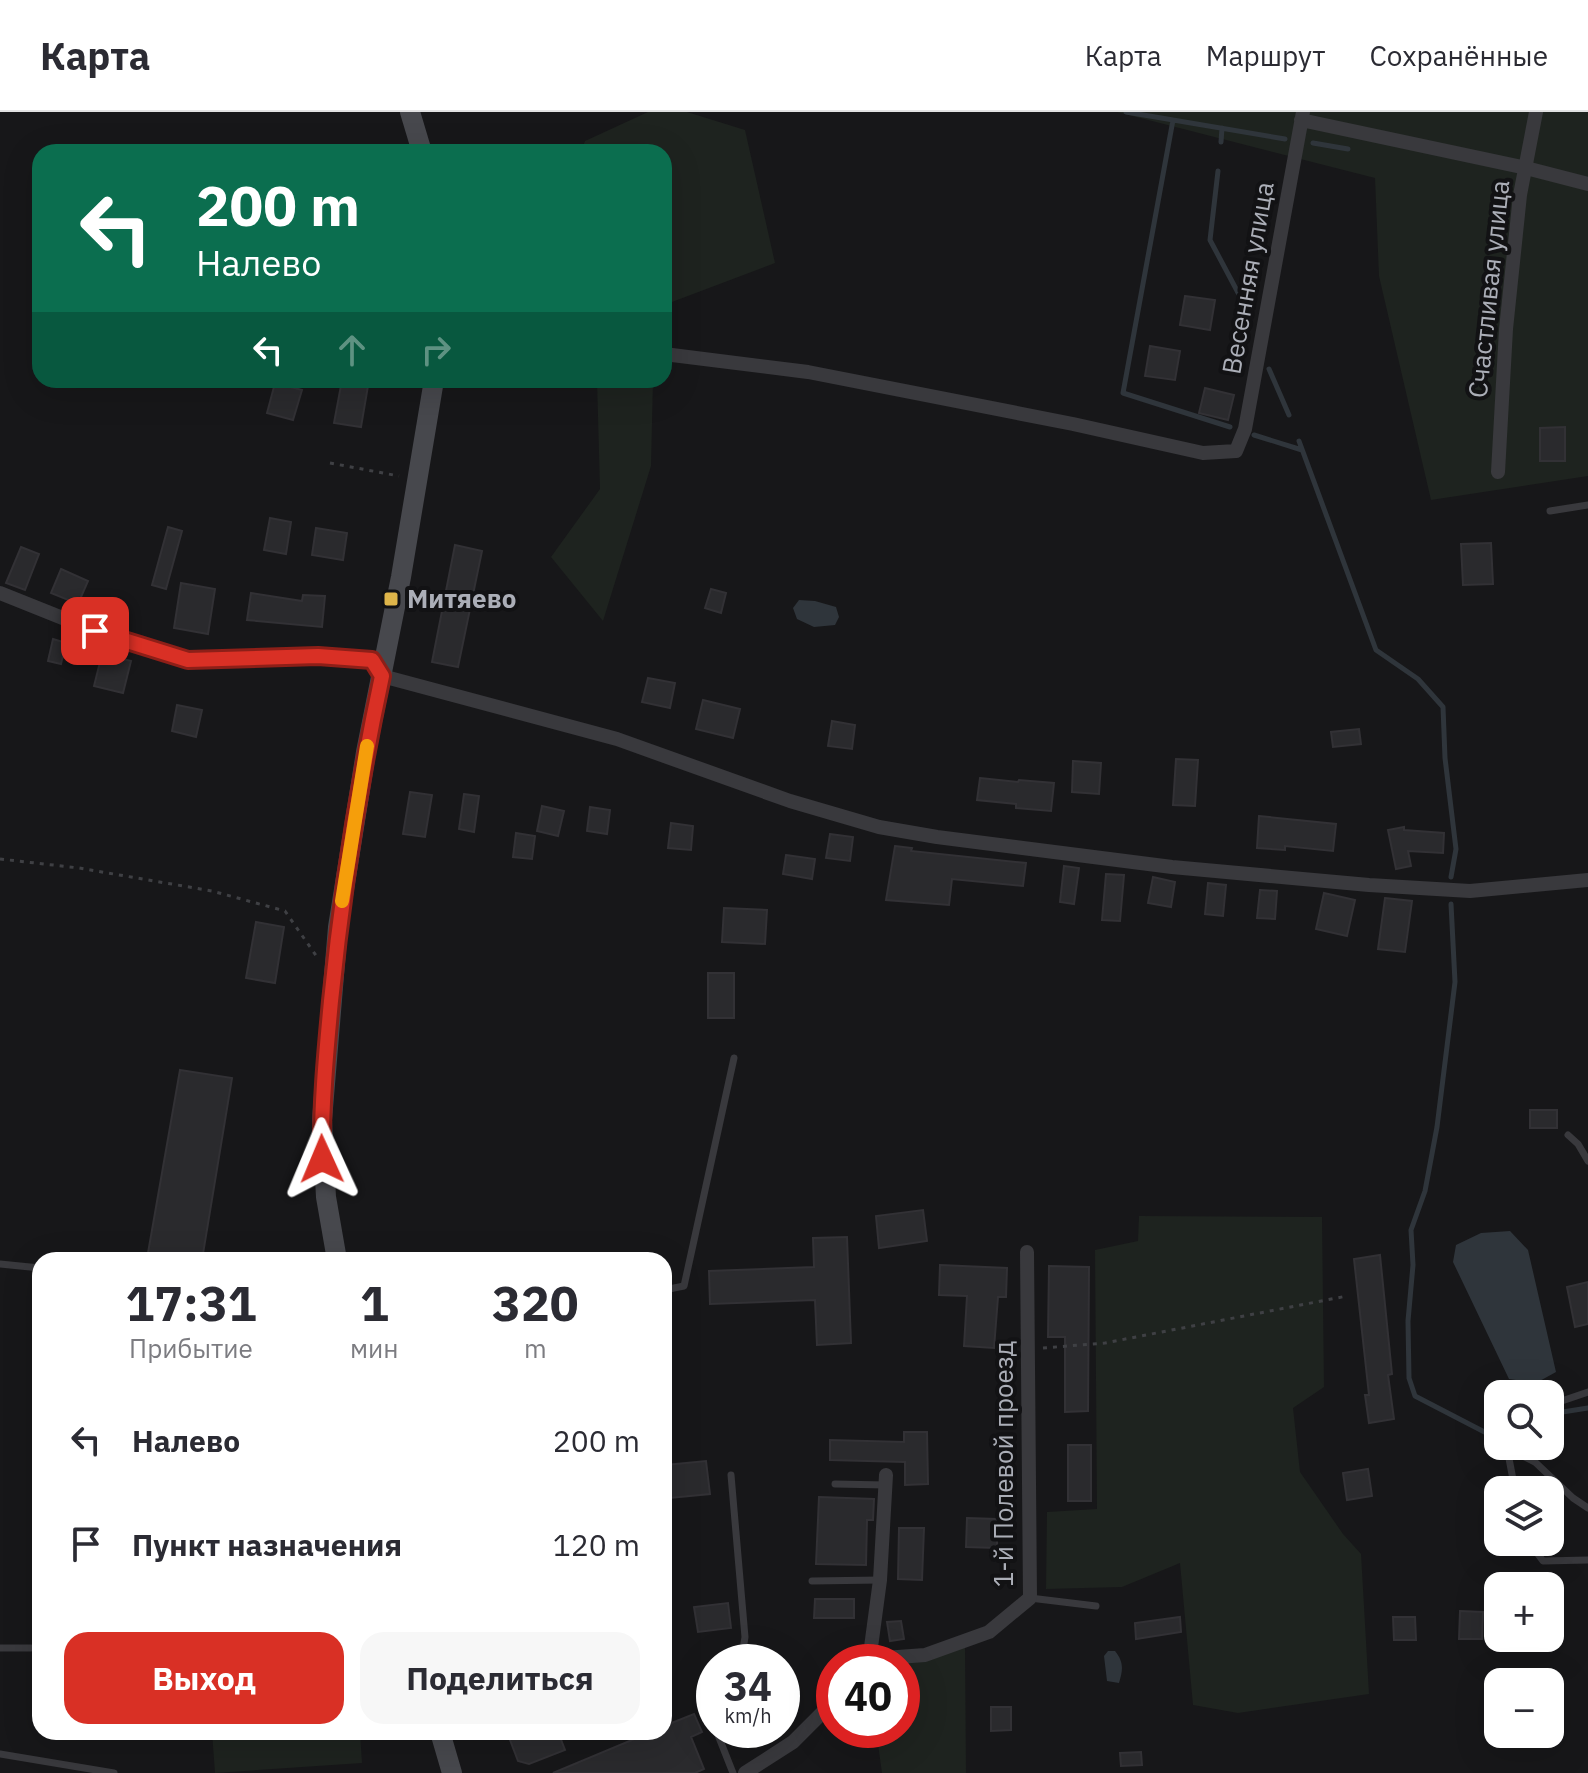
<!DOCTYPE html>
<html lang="ru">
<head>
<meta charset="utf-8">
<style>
  :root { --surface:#fff; --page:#f7f7f7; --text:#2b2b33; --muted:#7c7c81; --line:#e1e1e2; --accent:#d93025 }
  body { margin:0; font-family:"IBM Plex Sans",sans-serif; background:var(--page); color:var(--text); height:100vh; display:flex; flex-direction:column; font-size:30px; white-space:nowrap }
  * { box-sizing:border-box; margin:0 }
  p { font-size:26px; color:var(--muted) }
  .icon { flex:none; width:44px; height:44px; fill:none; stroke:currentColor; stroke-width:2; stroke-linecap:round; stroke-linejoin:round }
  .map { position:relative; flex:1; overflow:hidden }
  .panel { position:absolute; left:32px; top:1140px; width:640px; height:488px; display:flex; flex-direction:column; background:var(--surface); border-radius:24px; box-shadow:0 8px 32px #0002 }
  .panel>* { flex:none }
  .hud { position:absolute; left:32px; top:32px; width:640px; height:244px; border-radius:24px; box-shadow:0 8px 32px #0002; background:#0b6e4f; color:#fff; overflow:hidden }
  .controls { position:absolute; left:1484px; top:1268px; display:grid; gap:16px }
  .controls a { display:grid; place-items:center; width:80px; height:80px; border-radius:16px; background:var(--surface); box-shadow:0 8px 32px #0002; font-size:40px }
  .speed { position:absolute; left:696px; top:1532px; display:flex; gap:16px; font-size:40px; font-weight:700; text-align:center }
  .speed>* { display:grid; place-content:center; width:104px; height:104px; border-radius:50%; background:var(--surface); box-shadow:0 8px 32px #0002; line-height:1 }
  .speed small { font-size:20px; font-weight:400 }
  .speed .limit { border:12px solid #d22; background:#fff; color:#111 }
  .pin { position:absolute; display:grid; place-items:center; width:68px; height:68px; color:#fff; margin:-34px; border-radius:16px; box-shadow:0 4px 12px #0006 }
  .me { position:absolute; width:88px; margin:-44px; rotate:359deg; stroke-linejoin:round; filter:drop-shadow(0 0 6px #0008) }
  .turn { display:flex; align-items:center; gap:28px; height:168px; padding:0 32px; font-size:36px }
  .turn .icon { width:104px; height:104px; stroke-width:2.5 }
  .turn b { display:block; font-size:56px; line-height:68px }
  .lanes { display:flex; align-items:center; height:76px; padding:0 32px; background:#0003; justify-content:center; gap:40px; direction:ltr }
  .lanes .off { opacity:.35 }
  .eta { display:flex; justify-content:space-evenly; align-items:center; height:136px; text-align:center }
  .eta b { font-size:48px; font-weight:700; line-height:56px }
  .primary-button { display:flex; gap:16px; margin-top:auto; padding:16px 32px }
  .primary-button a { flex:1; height:92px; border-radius:24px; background:var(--accent); color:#fff; font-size:32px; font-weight:700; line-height:92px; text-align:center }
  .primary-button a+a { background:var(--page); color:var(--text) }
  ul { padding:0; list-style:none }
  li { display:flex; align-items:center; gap:24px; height:104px; padding:0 32px }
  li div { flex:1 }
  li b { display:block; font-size:30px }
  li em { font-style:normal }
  header { display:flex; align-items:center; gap:48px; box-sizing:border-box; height:112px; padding:0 40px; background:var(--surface); border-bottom:2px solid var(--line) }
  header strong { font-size:38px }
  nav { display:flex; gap:44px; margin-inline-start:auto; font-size:28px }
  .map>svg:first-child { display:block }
  .green { fill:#1e231f }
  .water { fill:#2f353b }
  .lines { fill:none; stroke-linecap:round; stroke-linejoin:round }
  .stream { stroke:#2f353b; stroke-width:5 }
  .building { fill:#2a2a2d; stroke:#323135; stroke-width:2 }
  .path { stroke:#3f4044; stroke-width:3; stroke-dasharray:4 6; stroke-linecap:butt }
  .lane { stroke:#39393d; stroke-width:7 }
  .street { stroke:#39393d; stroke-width:14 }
  .secondary { stroke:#47484d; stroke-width:20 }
  .route-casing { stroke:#8d1f18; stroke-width:20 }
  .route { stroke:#d93025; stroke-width:14 }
  .slow { stroke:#f59e0b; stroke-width:14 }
  .poi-dot { fill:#deb54a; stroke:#121214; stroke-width:3 }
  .labels { text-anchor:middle; stroke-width:8; stroke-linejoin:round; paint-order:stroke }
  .street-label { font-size:26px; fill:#abaeb7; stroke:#121214 }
  .poi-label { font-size:26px; font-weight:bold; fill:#abaeb7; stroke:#121214; text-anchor:start }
</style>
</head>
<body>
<header>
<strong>Карта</strong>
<nav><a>Карта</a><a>Маршрут</a><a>Сохранённые</a></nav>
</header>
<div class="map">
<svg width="1588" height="1661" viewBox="0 0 1588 1661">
  <rect width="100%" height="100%" fill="#171719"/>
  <path class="green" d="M648 0H687L745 18 775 151 664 193V40H581L585 29Z
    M1117 0H1588V364L1431 388 1379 164 1375 66Z
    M597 268H653L651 354 603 509 551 445 600 377Z
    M1139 1104 1322 1105 1324 1275 1293 1296 1300 1360 1343 1422 1361 1442 1369 1582 1238 1601 1193 1593 1180 1451 1122 1475 1046 1477 1047 1400 1097 1397 1095 1138 1138 1129Z
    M965 1535 966 1661H882L876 1618H902V1551Z
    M212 1620H360L362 1651 215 1661Z"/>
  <path class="water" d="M799 488 815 489 836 495 839 505 835 513 814 515 797 507 793 496Z
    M1510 1119 1528 1138 1556 1260 1536 1271 1509 1267 1453 1150 1456 1133 1481 1121Z
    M1108 1539H1115C1124 1550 1123 1558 1119 1571L1107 1569 1104 1544Z
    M1550 1600 1558 1601V1633H1523V1622H1550Z"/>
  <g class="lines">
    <path class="stream" d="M1126 0 1285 27
      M1173 8 1123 281 1230 315
      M1221 30 1222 16
      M1313 31 1348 37
      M1218 59 1210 128 1243 190
      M1269 257 1289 303
      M1254 323 1302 338
      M1299 329 1376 538 1418 567 1443 595 1445 646 1456 737 1451 765
      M1451 792 1455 870 1437 1015 1425 1079 1411 1118 1413 1153 1408 1209 1409 1266 1415 1284 1498 1327
      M1550 1302 1588 1296
      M1527 1334 1540 1337 1538 1334"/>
  </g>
  <path class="building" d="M1185 184 1215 188 1210 218 1180 213Z
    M1150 234 1180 239 1175 268 1145 264Z
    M342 268H369L361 315 334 311Z
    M275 271 302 278 293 308 267 301Z
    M1205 276 1234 283 1228 308 1199 301Z
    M1565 315V349H1540V316Z
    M270 406 291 410 286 442 264 438Z
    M168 415 182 419 166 477 152 473Z
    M316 416 347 421 343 448 312 443Z
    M1491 431 1493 472 1463 473 1461 432Z
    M455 433 482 439 458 555 432 550Z
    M21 435 39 442 25 478 6 471Z
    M61 457 88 469 78 492 51 481Z
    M181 471 215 477 208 522 174 516Z
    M711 477 726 481 721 501 705 496Z
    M251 481 302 489 303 483 325 484 322 515 247 508Z
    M53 527 66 531 61 552 48 549Z
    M102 542 131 549 123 581 94 574Z
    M648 566 675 571 670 596 642 590Z
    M703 588 740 597 733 626 696 617Z
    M177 593 202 598 196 625 172 619Z
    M832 609 855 613 852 637 828 634Z
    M1359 617 1361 632 1333 635 1331 620Z
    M1176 647 1198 648 1195 694 1173 693Z
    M1073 649 1101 651 1099 682 1072 680Z
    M980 666 1018 670 1019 668 1054 671 1051 699 1016 696V692L977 688Z
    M410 680 432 683 425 725 403 722Z
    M464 682 479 684 474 720 459 717Z
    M542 694 564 699 558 724 537 719Z
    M590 695 610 698 607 722 587 719Z
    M1259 704 1336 712 1333 739 1285 734V738L1257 736Z
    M671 711 693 714 691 738 668 736Z
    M1404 715V718L1444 721 1443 741 1408 739 1411 754 1396 757 1388 718Z
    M516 721 535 724 532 747 513 745Z
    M830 722 853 725 850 749 826 746Z
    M895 734 912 736 911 739 1026 751 1023 774 952 767 949 793 886 788Z
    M786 743 815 747 812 767 783 762Z
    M1064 754 1079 756 1074 792 1060 790Z
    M1106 762 1124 763 1120 809 1102 808Z
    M1153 765 1175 770 1171 795 1148 791Z
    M1208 771 1226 773 1223 804 1205 802Z
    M1260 778 1277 779 1275 807 1257 806Z
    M1324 781 1355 788 1347 824 1316 817Z
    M1385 786 1412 789 1405 840 1378 837Z
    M724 796 767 798 765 832 722 830Z
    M256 810 284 815 275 871 246 866Z
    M708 861H734V906H708Z
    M180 958 232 966 202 1148 148 1141Z
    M1530 998H1557V1016H1530Z
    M923 1098 927 1129 879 1136 876 1104Z
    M847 1125 851 1231 817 1233 815 1188 710 1192 709 1159 814 1155 813 1126Z
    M1380 1143 1392 1262 1388 1263 1394 1307 1369 1311 1365 1283H1369L1354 1147Z
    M940 1153 1007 1156 1006 1185H998L994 1236 964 1234 967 1184 939 1183Z
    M1049 1154 1089 1155 1088 1299 1065 1300V1225H1048Z
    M1588 1170V1212L1575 1215 1567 1175Z
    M904 1320H927L928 1372 905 1373V1350L830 1348V1328L904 1330Z
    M1068 1333H1091V1389H1068Z
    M706 1349 710 1382 670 1386 666 1353Z
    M1368 1357 1372 1384 1347 1388 1343 1361Z
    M819 1385 874 1387 873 1408H867L866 1453 816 1452Z
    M967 1406 997 1407V1436L966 1435Z
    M899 1416H924L922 1468 898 1467Z
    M815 1487H854V1506H814Z
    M728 1491 731 1516 698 1520 694 1495Z
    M1460 1499 1483 1500 1482 1527H1459Z
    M1180 1505 1181 1520 1136 1527 1135 1511Z
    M1393 1505H1415L1416 1528H1394Z
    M901 1509 904 1527 890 1529 887 1510Z
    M991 1595H1011V1618L991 1619Z
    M694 1602 702 1620 691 1625 704 1657 695 1661H553L651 1620H664V1614Z
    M507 1620H558L565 1638 529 1652 518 1649Z
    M1141 1640 1142 1653 1121 1654 1120 1641Z"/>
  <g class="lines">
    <path class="path" d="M330 351 399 364
      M0 747 79 756 212 779 285 799 317 845
      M1043 1236 1105 1231 1347 1184"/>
    <path class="lane" d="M1550 399 1588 393
      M1568 1023 1578 1032 1588 1049
      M0 1152 40 1156
      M664 1178 684 1174 734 946
      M1550 1293 1588 1280
      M1507 1336 1535 1350 1573 1386 1588 1396
      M1507 1336 1515 1378
      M731 1363 745 1525 742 1544 735 1550
      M835 1372 886 1373
      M1529 1430 1543 1449 1588 1448
      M812 1469 880 1468
      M1030 1486 1096 1494
      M0 1536H31
      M714 1563 703 1569V1583L714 1613
      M716 1618 733 1661
      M0 1642 114 1661"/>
    <path class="street" d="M1301 8 1526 56 1588 72
      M664 242 808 260 1073 312 1203 341 1236 339 1245 317 1303 0
      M1498 360 1506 217 1520 83 1536 0
      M0 481 95 519 188 548 318 544 372 548 382 564 617 627 790 689 879 715 937 725 1172 755 1369 773 1470 779 1588 768
      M871 1547 925 1543 989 1520 1030 1486 1027 1140
      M869 1550 880 1468 886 1363
      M745 1661 793 1630 834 1589"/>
    <path class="secondary" d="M410 0 422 40
      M337 1148 326 1085 322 1008 338 815 366 640 401 465 434 268
      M440 1620 452 1661"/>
  </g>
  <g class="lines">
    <defs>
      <path id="route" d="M95 519 188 548 318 544 372 548 382 564C359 671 342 779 331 889 326 942 321 994 322 1047"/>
    </defs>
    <use href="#route" class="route-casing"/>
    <use href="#route" class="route"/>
    <path class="slow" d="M342 789 367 634"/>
  </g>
  <rect class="poi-dot" x="383" y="479" width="16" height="16" rx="4"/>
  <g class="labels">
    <g class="street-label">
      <text transform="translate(1248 166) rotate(-80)" y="9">Весенняя улица</text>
      <text transform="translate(1489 177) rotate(-84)" y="9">Счастливая улица</text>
      <text transform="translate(1004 1352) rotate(-90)" y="9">1-й Полевой проезд</text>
    </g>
    <g class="poi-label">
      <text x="407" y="496">Митяево</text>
    </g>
  </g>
</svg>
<div class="controls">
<a><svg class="icon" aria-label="search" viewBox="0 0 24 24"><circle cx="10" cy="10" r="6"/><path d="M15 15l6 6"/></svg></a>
<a><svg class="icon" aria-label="layers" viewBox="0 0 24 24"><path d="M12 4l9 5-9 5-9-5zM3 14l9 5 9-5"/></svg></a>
<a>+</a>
<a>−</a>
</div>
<div class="speed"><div>34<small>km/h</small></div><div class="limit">40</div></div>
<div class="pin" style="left:95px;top:519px;background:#d93025"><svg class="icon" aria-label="arrive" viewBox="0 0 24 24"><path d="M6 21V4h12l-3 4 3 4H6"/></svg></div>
<svg class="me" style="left:322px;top:1047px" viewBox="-20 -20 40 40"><path d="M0-17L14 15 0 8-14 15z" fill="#d93025" stroke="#fff" stroke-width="4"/></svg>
<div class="hud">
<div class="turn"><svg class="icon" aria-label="left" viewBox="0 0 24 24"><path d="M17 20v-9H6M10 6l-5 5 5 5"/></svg><div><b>200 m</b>Налево</div></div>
<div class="lanes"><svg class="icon" aria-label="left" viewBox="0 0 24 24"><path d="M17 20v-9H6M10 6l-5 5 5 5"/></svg><svg class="icon off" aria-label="ahead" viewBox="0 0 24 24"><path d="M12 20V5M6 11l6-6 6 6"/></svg><svg class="icon off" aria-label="right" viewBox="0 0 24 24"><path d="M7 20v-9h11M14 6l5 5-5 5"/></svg></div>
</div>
<section class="panel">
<div class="eta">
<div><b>17:31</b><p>Прибытие</p></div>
<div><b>1</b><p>мин</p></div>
<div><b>320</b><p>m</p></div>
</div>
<ul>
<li><svg class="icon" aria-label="left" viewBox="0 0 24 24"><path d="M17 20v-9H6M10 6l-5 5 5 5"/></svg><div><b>Налево</b></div><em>200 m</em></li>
<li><svg class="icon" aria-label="arrive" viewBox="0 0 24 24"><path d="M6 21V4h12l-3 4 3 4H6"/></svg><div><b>Пункт назначения</b></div><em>120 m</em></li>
</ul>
<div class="primary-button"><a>Выход</a><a>Поделиться</a></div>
</section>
</div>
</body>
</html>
